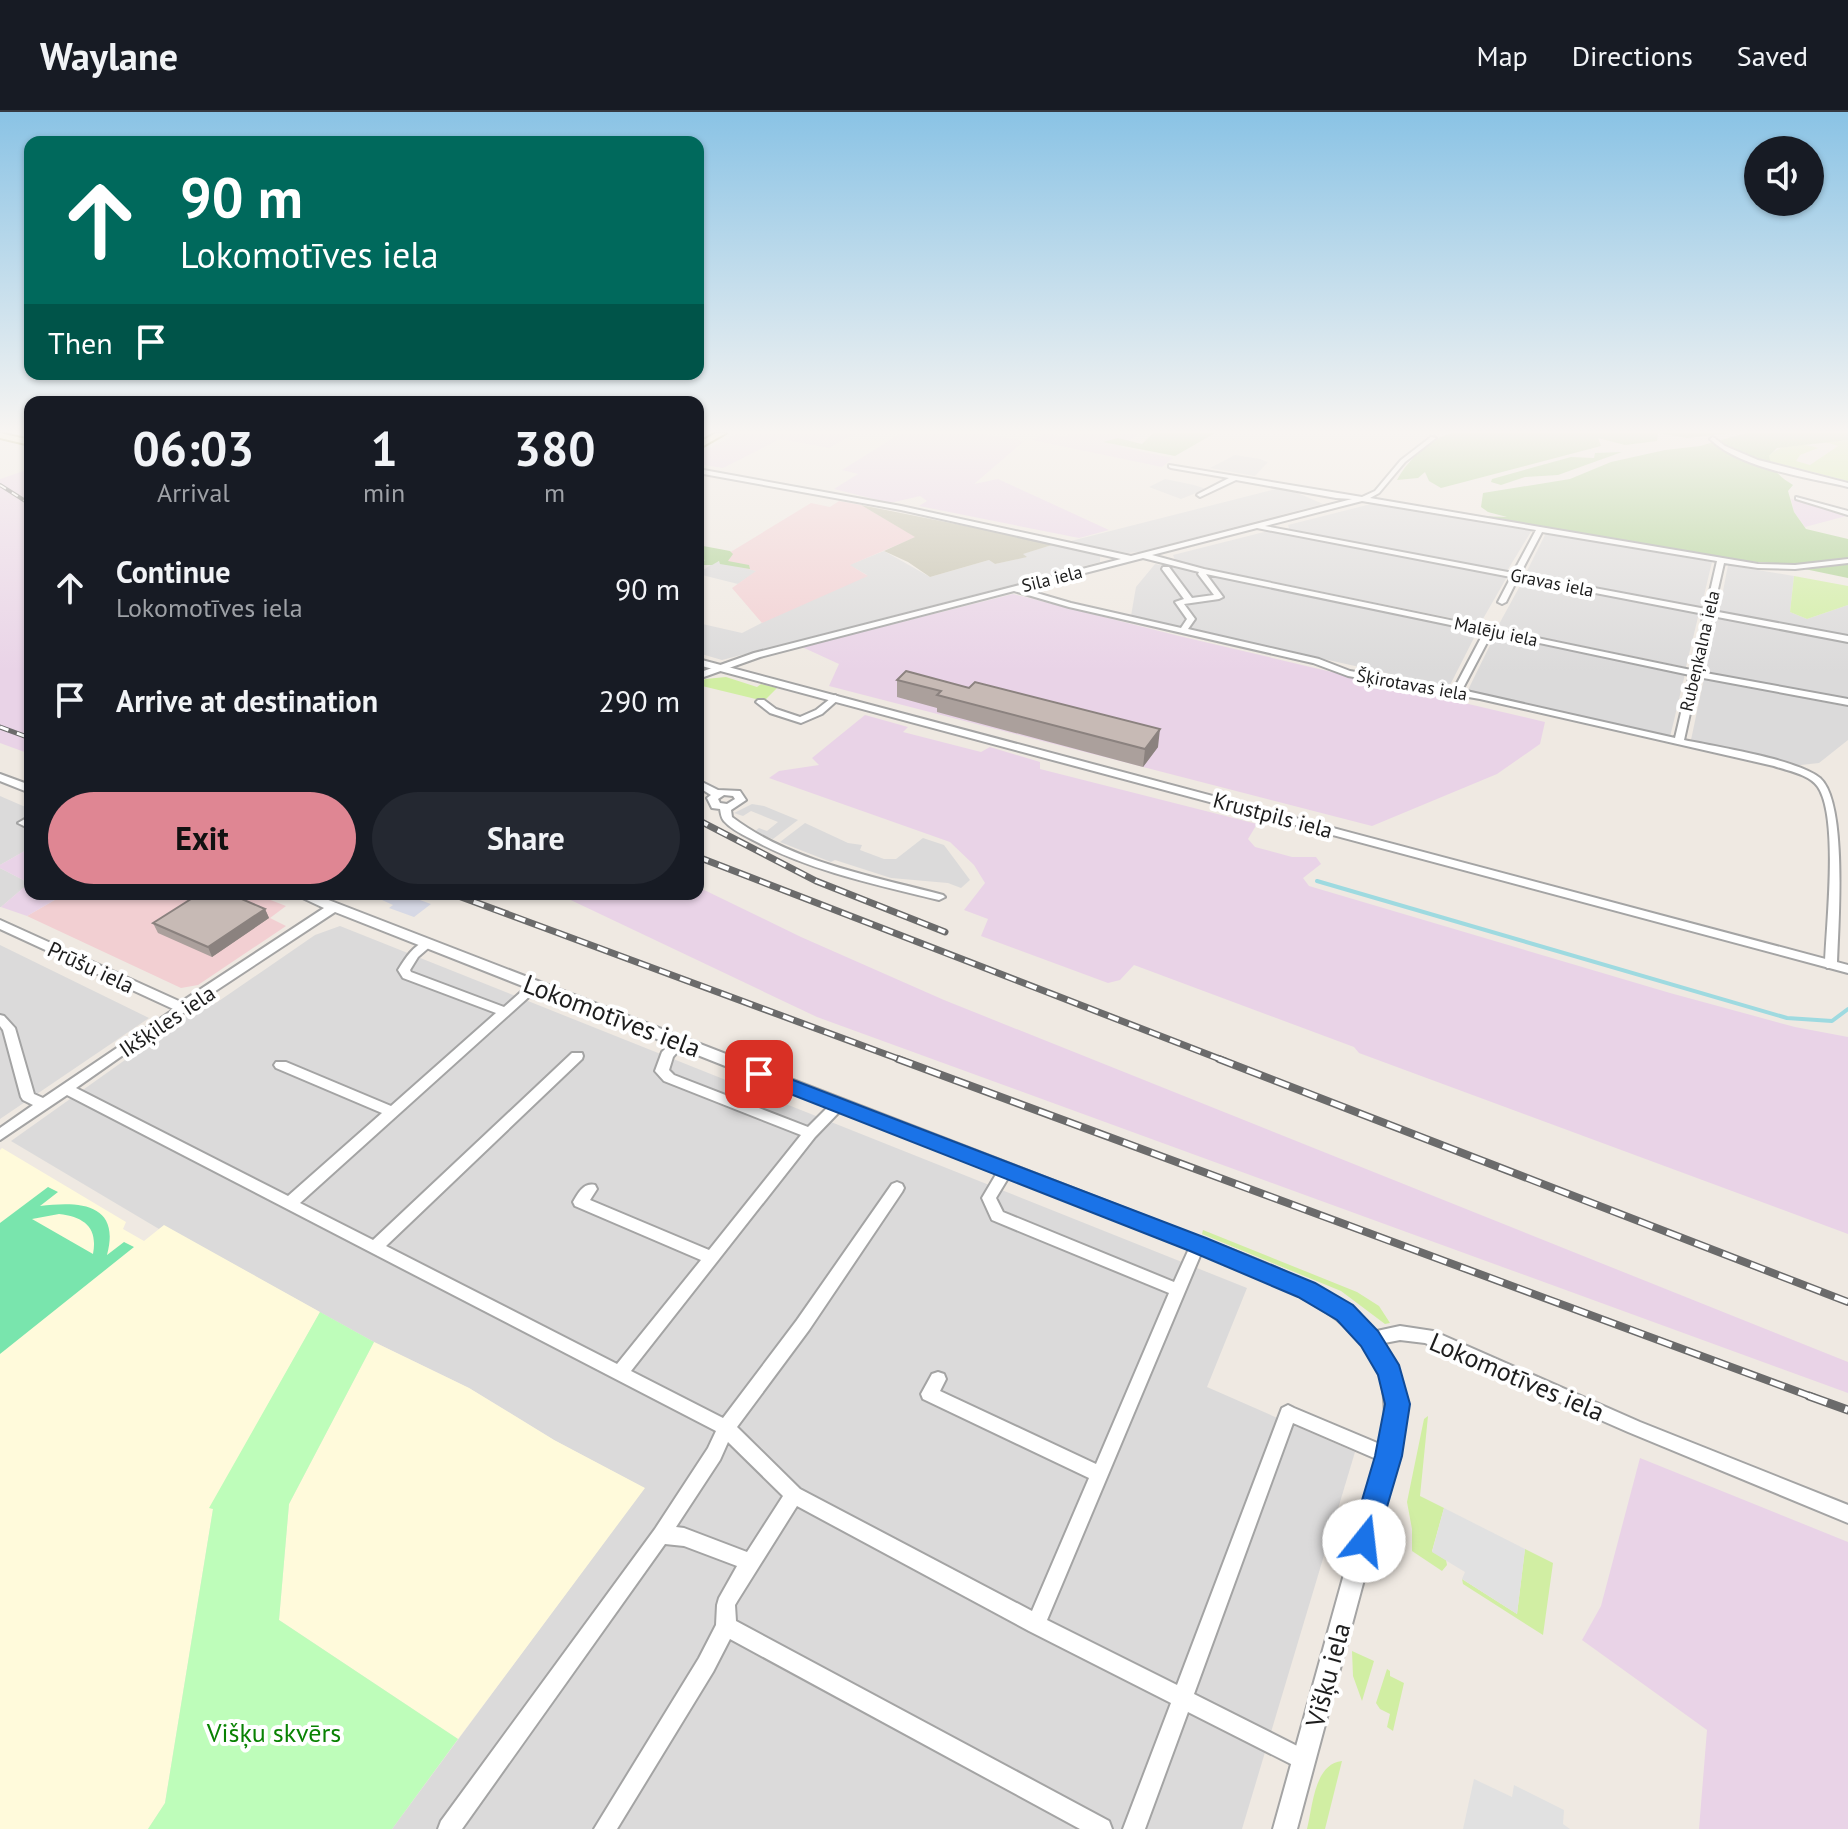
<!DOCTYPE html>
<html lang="en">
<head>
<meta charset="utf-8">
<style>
  :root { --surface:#171b24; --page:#242831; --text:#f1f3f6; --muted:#9ea1a6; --line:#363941; --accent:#df8693 }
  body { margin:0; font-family:"PT Sans",sans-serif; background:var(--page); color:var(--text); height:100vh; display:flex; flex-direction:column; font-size:30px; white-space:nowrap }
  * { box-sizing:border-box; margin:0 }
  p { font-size:26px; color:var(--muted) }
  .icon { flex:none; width:44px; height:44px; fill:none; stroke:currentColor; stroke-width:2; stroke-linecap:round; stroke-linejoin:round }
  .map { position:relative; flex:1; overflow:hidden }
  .sheet { position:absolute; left:24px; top:284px; width:680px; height:504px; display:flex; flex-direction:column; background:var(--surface); border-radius:16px; box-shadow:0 2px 6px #0004 }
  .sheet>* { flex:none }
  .top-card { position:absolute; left:24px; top:24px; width:680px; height:244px; border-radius:16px; box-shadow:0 2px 6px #0004; background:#00695c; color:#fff; overflow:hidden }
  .fabs { position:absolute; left:1744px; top:24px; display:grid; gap:16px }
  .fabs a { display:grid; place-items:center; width:80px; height:80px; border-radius:50%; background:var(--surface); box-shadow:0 2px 6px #0004; font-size:40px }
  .pin { position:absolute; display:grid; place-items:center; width:68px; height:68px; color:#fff; margin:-34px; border-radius:16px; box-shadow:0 4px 12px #0006 }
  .me { position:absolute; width:88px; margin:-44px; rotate:16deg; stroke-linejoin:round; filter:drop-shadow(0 0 6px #0008) }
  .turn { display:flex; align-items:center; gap:28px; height:168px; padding:0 24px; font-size:36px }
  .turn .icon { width:104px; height:104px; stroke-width:2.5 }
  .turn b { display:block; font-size:56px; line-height:68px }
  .then { display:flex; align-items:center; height:76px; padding:0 24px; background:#0003; gap:16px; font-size:30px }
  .eta { display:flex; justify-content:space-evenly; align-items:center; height:136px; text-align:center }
  .eta b { font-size:48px; font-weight:700; line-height:56px }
  .button { display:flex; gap:16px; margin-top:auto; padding:16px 24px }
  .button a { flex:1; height:92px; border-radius:48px; background:var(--accent); color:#111; font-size:32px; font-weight:700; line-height:92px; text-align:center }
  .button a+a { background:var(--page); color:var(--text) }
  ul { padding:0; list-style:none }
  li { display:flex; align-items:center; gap:24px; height:112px; padding:0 24px }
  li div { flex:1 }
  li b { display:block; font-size:30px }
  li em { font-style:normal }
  header { display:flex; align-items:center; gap:48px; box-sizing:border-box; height:112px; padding:0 40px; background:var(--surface); border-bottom:2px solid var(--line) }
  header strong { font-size:38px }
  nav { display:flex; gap:44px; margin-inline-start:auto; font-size:28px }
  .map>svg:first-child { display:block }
  .residential { fill:#dbdada }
  .commercial { fill:#f2cfd2 }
  .industrial { fill:#e9d3e7 }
  .education { fill:#fffadb }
  .construction { fill:#c4c1ad }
  .grass { fill:#d1eea3 }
  .forest { fill:#aed293 }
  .park { fill:#befdba }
  .pitch { fill:#79e5ad; fill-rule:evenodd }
  .parking { fill:#e1e1e1 }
  .plaza { fill:#d6d8e5 }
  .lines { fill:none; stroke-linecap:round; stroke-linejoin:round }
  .stream { stroke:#9edae0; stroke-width:4 }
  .minor-casing { stroke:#a4a4a4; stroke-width:4 }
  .tertiary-casing { stroke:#a4a4a4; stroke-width:4 }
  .secondary-casing { stroke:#787500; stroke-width:4 }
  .minor { fill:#fff; fill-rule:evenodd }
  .tertiary { fill:#fff; fill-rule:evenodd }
  .secondary { fill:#fef8b1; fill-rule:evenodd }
  .rail-far4-casing { stroke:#6b6b6b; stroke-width:4 }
  .rail-far3-casing { stroke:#6b6b6b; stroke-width:5 }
  .rail-far2-casing { stroke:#6b6b6b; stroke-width:7 }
  .rail-far1-casing { stroke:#6b6b6b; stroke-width:8 }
  .rail-casing { stroke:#6b6b6b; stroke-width:9 }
  .rail-far4 { stroke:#fff; stroke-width:2; stroke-dasharray:7; stroke-linecap:butt }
  .rail-far3 { stroke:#fff; stroke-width:3; stroke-dasharray:9; stroke-linecap:butt }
  .rail-far2 { stroke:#fff; stroke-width:4; stroke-dasharray:11; stroke-linecap:butt }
  .rail-far1 { stroke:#fff; stroke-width:5; stroke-dasharray:15; stroke-linecap:butt }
  .rail { stroke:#fff; stroke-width:6; stroke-dasharray:19; stroke-linecap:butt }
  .wall { fill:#aba09c }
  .shaded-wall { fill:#8b827f }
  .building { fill:#c7bab5; stroke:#8b827f; stroke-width:2 }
  .route { fill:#1a73e8; stroke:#114b97; stroke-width:2 }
  .labels { text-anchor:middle; stroke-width:8; stroke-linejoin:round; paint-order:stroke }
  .far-street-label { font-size:18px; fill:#1d1d1d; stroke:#fff }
  .street-label { font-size:22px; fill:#1d1d1d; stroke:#fff }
  .near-street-label { font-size:26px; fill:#1d1d1d; stroke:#fff }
  .near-park-label { font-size:26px; fill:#098203; stroke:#fff }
</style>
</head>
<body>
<header>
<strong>Waylane</strong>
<nav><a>Map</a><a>Directions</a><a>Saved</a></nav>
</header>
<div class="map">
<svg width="1848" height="1717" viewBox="0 0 1848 1717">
  <rect width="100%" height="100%" fill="#efe9e2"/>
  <path class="residential" d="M1235 343 1260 347 1268 350 1255 364 1210 356Z
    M1165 367 1194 373 1206 377 1181 387 1149 375Z
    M1284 375 1323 392 1139 440 1128 441 1067 430Z
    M1375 391 1532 418 1507 459 1290 419 1288 413Z
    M1268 419 1507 465 1480 512 1216 458 1175 448 1173 443Z
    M1546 421 1712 450 1701 496 1525 463Z
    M1055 432 1100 441V450L722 548 698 541V511L742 521 791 496 867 463 849 453 884 439 930 465 989 448 995 452 1025 445 1022 442Z
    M716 449 757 459 738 472 698 462Z
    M1155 452 1245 470 1477 520 1449 575 1131 504 1136 475Z
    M1728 453 1794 464 1790 500 1807 507 1848 493V524L1719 500Z
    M1531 470 1699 501 1686 555 1506 518 1498 514 1521 472Z
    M1716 505 1848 530V588L1705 560Z
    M1495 523 1685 562 1670 625 1467 580Z
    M1704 566 1848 595V628L1819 651 1792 654 1691 628Z
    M0 684 30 697V736L0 753Z
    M752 692 764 694 798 708 773 727 754 720 759 716 767 719 778 710 751 699 743 704 734 701Z
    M805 711 848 731 862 733 860 738 884 747H896L923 726 944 733 970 768 961 776 948 771 891 766 835 748 831 750 780 730Z
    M0 756 29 771 1 795H0Z
    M340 814 1247 1176 1207 1275 1355 1340 1242 1717H392L644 1376 554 1328 469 1276 374 1230 164 1114 159 1117 11 1029 201 894 216 891 315 823Z
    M0 833 149 906 0 1007Z"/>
  <path class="commercial" d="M839 389 861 393 916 425 850 453 868 464 762 511 732 476 756 459 727 452 724 444 811 391 830 395Z
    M65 782H255L286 794 270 806 286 814 198 873 181 876 27 804Z"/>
  <path class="industrial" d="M738 321H856L829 336 780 327 723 356 698 352V342Z
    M901 321H977L1024 329 974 372 998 367 1109 418 1079 426 919 394 927 389 920 384 890 391 834 377 858 362 842 358Z
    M1045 321 1065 325 1071 321H1140L1120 335 1173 346 1162 355 1032 328Z
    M30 357V376L26 378 30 379V642L0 631V367Z
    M1791 387 1846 404 1805 415 1794 400Z
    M1013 482 1179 524 1545 610 1540 632 1497 662 1372 714 829 574 839 552 802 535Z
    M865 603 908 615 903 620 981 640 990 635 1040 650V657L1257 712 1248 727 1255 735 1292 745H1316L1321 752 1303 766 1309 774 1670 881 1795 915 1848 925V1122L1359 941 1354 935 1134 853 1120 868 1108 871 981 824 988 807 964 798 985 771 974 753 950 730 769 666 779 659 819 653 812 646Z
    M30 736V782H65L27 804 1 795 29 771 0 756V753Z
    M698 775 801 825 944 888 1848 1250V1281L817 905 558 782H698Z
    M1640 1346 1848 1430V1717H1699L1707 1618 1582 1528 1601 1494Z"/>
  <path class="education" d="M2 1036 126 1110 123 1117 144 1129 164 1113 320 1200 210 1396 213 1397 165 1691 148 1717H0V1038Z
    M374 1230 469 1276 554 1328 645 1376 458 1627 279 1508 289 1392Z"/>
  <path class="construction" d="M861 393 1055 432 1023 442 1027 445 995 452 989 448 930 465 908 450 884 439 915 425Z"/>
  <path class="grass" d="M1848 328V369L1769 349V344C1782 331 1801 330 1818 336L1800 343 1796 349 1810 353 1838 334 1826 330Z
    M1794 464 1848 474V493L1807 507 1790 500Z
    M726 565 757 575 761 572 777 576 764 589 698 573 705 567Z
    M1203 1118 1357 1180 1379 1194 1390 1211 1385 1212 1341 1179 1202 1122Z
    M1428 1304 1420 1384 1444 1396 1432 1439 1446 1448 1447 1453 1442 1459 1412 1439V1417L1407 1390 1424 1307Z
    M1525 1437 1553 1451 1543 1523 1463 1472 1462 1467 1517 1502Z
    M1352 1539 1374 1549 1362 1589 1353 1564Z
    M1387 1557 1390 1559V1564L1404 1571 1393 1619 1387 1615 1390 1602 1380 1597 1376 1591Z
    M1342 1649 1325 1717H1307C1313 1694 1314 1652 1342 1649Z"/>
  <path class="forest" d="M1153 321H1215L1175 344 1103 330 1118 326 1142 332Z
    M1452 321H1732L1687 326 1658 321 1657 329 1625 333 1598 326 1601 334 1441 376 1429 369 1425 360 1418 366 1397 368C1407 349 1431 326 1452 321Z
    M1746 321H1848V328L1777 336 1769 344C1771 357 1781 366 1793 373L1788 379 1794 400 1806 417 1848 427V466L1776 451 1721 448 1480 407 1479 404 1507 405 1488 400 1481 395 1483 381 1570 367 1611 350 1665 338 1700 334Z
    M1622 340 1558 363 1525 365 1501 373 1491 370 1492 367 1571 345 1594 346 1595 341Z
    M698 433 730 439 733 442 728 449 749 453 750 457 720 452 719 449 712 453H698L705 448 698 446Z"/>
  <path class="park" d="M320 1200 374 1230 289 1392 279 1508 458 1627 392 1717H148L165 1691 213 1397 209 1396Z"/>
  <path class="pitch" d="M48 1075 58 1080 40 1094C79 1089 121 1091 107 1143L124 1130 134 1135 0 1242V1111ZM59 1102C85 1105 98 1116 93 1142L32 1107Z"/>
  <path class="parking" d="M1444 1396 1525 1437 1517 1502 1462 1467 1465 1460 1432 1440Z
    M1474 1667 1512 1685 1514 1673 1564 1698 1563 1712 1570 1717H1463Z"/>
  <path class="plaza" d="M393 782 401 787 406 783 431 792 414 805 389 796 393 793 382 788Z"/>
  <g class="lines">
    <path class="stream" d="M1317 769 1787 906 1832 909 1848 897"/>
    <defs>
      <path id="minor" d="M1431 325 1436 326 1405 350 1379 381 1370 386 1758 452 1795 453 1848 447V451L1795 457 1758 456 1724 451 1713 499 1848 524V530L1712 504 1700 560 1848 587V593L1698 565 1684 628C1717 635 1796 647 1820 666 1848 691 1838 814 1837 853L1835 856H1827L1825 853C1826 814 1839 706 1818 675 1809 662 1788 659 1774 654L1480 587 1348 564 1313 551 1069 495 1014 479 760 545 698 567V561L754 541 1121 447 901 398 698 361V357L901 394 1131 444 1352 387 1336 386 1236 368 1200 385 1197 383 1198 382 1229 366 1171 356 1169 355V353L1362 385 1375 379 1401 348ZM1362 389 1536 418 1513 461 1265 414ZM1257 416 1511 465 1498 490 1502 492 1506 490 1518 466 1704 502 1691 558 1204 457 1152 443ZM1542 420 1717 449 1706 497 1520 462ZM1143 446 1199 460 1198 462 1214 483 1192 486 1169 455H1163L1162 457 1184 487 1175 490 1187 507 1181 516 1071 491 1023 477ZM1206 462 1484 520 1454 577 1350 559 1319 547 1188 517 1195 507 1184 492 1219 487 1223 485ZM1492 521 1690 563 1675 626 1462 578Z
        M1713 325 1725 334 1758 348 1848 371V375C1806 365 1741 357 1710 327Z
        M1796 385 1848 399V403L1796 387Z
        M835 583 840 586 822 602 801 611 770 601 756 590 758 588H764L776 597 800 605 816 598Z
        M698 668 718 678 740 679 746 688 731 698 732 705C791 750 872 764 943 783L945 785 939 788C878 773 811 759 755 729 745 724 732 718 724 709 721 705 721 702 720 697L712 696 707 686 711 683 698 675ZM724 683 733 684 735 687 727 692 720 691 718 687Z
        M30 704V717L18 711Z
        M427 828 433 832 418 845 410 858 411 860 504 895 531 871 535 870 541 874 300 1091 373 1128 572 941H582L583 944 582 947 386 1134 617 1252 701 1148 575 1094 573 1090C578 1081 584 1070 595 1073L597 1077 590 1088 709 1138 801 1023 664 969 655 959 662 940 675 927H685L686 930 673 945 669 958 674 963 808 1015 833 990H843L845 993 843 996 815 1025 631 1259 723 1306 797 1208 892 1072 897 1070 902 1072 904 1076 902 1080 809 1218 737 1315 800 1377 1032 1499 1089 1366 923 1287 921 1282 932 1262 938 1260 944 1262 946 1267 940 1279 1096 1352 1169 1181 992 1108 982 1086 1001 1054 1006 1053 1011 1054 1013 1058 996 1086 1003 1100 1174 1170 1193 1128 1198 1126 1203 1128 1205 1132 1047 1508 1177 1573 1282 1296 1288 1293 1294 1296 1394 1338 1397 1344 1394 1350 1388 1352 1293 1311 1194 1582 1311 1641 1314 1648 1311 1655 1304 1658 1297 1655 1188 1600 1145 1717H1123L1171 1591 1029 1519 797 1394 738 1488 735 1493 736 1509 1109 1709 1112 1717H1080L730 1527 713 1560 617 1717H594L699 1546 716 1513 717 1493 719 1486 737 1454 684 1434 665 1432 462 1717H438L441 1709 655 1417 708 1336 716 1319 67 983 0 1028V1016L33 993 23 988 21 985 3 918 0 914V903L4 904 15 916 34 982 43 986 182 892 186 893 188 896 186 899 76 976 288 1084 382 1001 276 956 274 953 276 950H286L391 994 496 901 403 866 398 858C406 845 413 834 427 828ZM728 1330 783 1384 747 1440 684 1416 676 1415 720 1348Z
        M1400 1214 1433 1219 1640 1310 1848 1393V1411L1628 1320 1425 1231 1400 1228 1369 1234 1363 1232 1361 1227 1363 1222Z"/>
      <path id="tertiary" d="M698 547 1848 853V861L698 553Z
        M0 662 30 673V681L0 669Z
        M294 782H313L1204 1127C1274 1155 1389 1191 1403 1278 1405 1290 1404 1303 1405 1315L1297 1717H1273L1385 1315C1385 1303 1385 1290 1383 1278 1375 1218 1308 1187 1260 1165L335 800 182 901 0 817V808L181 890 324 796Z"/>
      <path id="secondary" d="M0 321 30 328V333L0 326Z
        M716 321H726L698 337V331Z"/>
    </defs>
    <use href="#minor" class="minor-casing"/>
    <use href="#tertiary" class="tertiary-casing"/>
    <use href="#secondary" class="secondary-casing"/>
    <use href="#minor" class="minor"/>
    <use href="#tertiary" class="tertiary"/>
    <use href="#secondary" class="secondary"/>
    <defs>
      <path id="rail-far4" d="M0 373 30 392"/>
      <path id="rail-far3" d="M0 615 30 626"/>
      <path id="rail-far2" d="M698 708 816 769 945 820
        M698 745 1225 949
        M453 782 904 949"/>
      <path id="rail-far1" d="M898 947 1815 1286
        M1219 947 1848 1190"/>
      <path id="rail" d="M1809 1284 1848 1298"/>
    </defs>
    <use href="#rail-far4" class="rail-far4-casing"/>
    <use href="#rail-far3" class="rail-far3-casing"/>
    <use href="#rail-far2" class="rail-far2-casing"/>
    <use href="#rail-far1" class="rail-far1-casing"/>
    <use href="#rail" class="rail-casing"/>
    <use href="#rail-far4" class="rail-far4"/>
    <use href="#rail-far3" class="rail-far3"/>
    <use href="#rail-far2" class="rail-far2"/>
    <use href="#rail-far1" class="rail-far1"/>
    <use href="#rail" class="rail"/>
  </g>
  <path class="wall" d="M897 568 1158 635 1143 655 937 600V596L897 585Z
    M265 797 269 806 212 845 158 821 153 811Z"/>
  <path class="shaded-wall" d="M1160 617 1158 635 1143 655 1145 637Z
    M265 797 269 806 212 845 208 835Z"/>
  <path class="building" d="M906 559 969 576 975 570 1160 617 1145 637 937 583 941 579 897 568Z
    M199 782H230L265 797 208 835 153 811Z"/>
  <linearGradient id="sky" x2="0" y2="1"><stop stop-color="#8ac3e5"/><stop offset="0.57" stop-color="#f8f5f2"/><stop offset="1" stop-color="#f8f5f2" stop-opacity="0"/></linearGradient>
  <rect width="1848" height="561" fill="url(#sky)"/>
  <path class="route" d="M759 955 1206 1126 1315 1171 1353 1193 1378 1219 1399 1253 1410 1292 1402 1344 1374 1439 1364 1443 1354 1439 1350 1429 1375 1344 1385 1292 1378 1263 1361 1234 1337 1208 1298 1185 1190 1139 752 967 749 962Z"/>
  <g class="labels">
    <g class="far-street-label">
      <text transform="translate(1052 467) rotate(-14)" y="6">Sila iela</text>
      <text transform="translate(1552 471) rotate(11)" y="6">Gravas iela</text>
      <text transform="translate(1496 520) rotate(12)" y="6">Malēju iela</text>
      <text transform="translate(1700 539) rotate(-77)" y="6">Rubeņkalna iela</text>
      <text transform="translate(1412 573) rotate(10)" y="6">Šķirotavas iela</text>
    </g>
    <g class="street-label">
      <text transform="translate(1273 703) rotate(15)" y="8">Krustpils iela</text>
      <text transform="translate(91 855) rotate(25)" y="8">Prūšu iela</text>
      <text transform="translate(167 909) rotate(-34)" y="8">Ikšķiles iela</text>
    </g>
    <g class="near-street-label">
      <text transform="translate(612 904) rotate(21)" y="9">Lokomotīves iela</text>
      <text transform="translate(1517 1265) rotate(23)" y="9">Lokomotīves iela</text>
      <text transform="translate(1328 1563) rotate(-75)" y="9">Višķu iela</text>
    </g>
    <g class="near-park-label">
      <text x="274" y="1630">Višķu skvērs</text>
    </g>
  </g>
</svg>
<div class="fabs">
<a><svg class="icon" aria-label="sound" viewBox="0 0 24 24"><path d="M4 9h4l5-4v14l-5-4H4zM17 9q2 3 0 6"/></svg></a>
</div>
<div class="pin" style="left:759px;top:962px;background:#d93025"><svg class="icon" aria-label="arrive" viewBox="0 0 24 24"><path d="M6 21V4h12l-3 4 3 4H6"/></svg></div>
<svg class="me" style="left:1364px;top:1429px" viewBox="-20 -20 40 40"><circle r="19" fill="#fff"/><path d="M0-13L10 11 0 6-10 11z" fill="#1a73e8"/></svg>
<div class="top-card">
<div class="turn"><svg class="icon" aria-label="ahead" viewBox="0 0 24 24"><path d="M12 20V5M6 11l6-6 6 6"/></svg><div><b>90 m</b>Lokomotīves iela</div></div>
<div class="then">Then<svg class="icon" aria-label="arrive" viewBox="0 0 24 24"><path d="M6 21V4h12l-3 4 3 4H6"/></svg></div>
</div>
<section class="sheet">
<div class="eta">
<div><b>06:03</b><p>Arrival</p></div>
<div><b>1</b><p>min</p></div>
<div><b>380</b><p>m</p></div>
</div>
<ul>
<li><svg class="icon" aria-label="ahead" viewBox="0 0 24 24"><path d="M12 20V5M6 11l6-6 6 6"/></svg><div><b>Continue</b><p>Lokomotīves iela</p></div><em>90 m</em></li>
<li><svg class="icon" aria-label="arrive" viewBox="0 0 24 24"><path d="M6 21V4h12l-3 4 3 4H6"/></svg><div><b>Arrive at destination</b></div><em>290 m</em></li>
</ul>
<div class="button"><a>Exit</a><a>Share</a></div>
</section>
</div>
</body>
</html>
